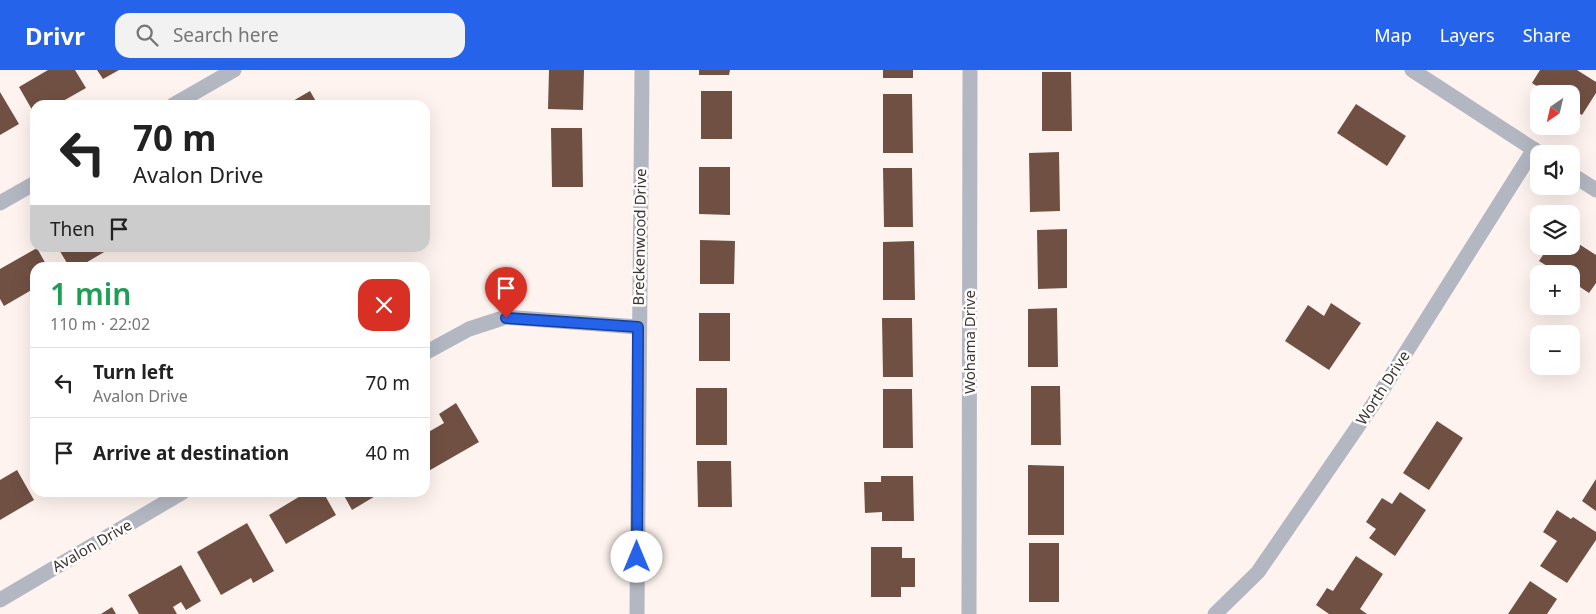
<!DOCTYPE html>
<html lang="en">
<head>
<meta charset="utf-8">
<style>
  :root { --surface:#fff; --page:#f2f2f2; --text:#222; --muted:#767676; --line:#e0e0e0; --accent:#2563eb }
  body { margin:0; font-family:"Noto Sans",sans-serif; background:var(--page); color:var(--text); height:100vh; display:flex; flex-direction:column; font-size:19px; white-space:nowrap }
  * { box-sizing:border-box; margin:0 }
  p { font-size:16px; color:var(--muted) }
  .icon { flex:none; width:28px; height:28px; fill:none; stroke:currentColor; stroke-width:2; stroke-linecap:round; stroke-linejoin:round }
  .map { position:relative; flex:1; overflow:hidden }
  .panel { position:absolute; left:30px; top:192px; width:400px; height:235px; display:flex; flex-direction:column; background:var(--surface); border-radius:15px; box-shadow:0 5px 20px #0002 }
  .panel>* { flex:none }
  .top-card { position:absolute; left:30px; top:30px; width:400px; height:152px; border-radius:15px; box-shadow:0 5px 20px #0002; background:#fff; color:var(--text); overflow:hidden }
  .needle { width:32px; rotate:214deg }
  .controls { position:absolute; left:1530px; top:15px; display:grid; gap:10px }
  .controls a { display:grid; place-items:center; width:50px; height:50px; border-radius:10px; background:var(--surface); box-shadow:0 5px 20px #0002; font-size:25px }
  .pin { position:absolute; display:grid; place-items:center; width:42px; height:42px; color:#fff; margin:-51px -21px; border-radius:50% 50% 50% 0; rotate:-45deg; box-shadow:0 0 5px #0007 }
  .pin .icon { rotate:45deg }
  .me { position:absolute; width:55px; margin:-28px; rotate:0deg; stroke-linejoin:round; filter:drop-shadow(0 0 4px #0008) }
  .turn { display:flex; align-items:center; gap:18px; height:105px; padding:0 20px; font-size:22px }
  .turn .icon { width:65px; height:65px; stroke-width:2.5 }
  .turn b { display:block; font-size:35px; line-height:42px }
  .then { display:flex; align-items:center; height:48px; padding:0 20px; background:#0003; gap:10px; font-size:19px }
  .round { display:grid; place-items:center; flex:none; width:52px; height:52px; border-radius:15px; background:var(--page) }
  .overview { display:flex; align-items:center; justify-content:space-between; height:85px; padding:0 20px }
  h1 { font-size:30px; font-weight:600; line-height:38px; color:#1e9e55 }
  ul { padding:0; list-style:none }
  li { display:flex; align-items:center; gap:15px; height:70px; padding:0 20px; border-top:1px solid var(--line) }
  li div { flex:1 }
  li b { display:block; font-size:19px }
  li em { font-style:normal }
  header { display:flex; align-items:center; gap:30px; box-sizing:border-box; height:70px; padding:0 25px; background:var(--accent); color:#fff }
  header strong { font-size:24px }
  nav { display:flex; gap:28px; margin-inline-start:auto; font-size:18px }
  .search { width:350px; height:45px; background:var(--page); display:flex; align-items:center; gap:12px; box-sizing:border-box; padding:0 18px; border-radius:15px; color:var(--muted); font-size:19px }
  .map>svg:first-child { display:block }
  .building { fill:#705043 }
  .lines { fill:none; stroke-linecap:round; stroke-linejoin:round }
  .minor { stroke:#b3b7c2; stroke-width:15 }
  .route-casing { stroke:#184099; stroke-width:12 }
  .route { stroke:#2563eb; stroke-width:9 }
  .labels { text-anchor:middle; stroke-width:5; stroke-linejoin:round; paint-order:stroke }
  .street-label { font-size:15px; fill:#3e332f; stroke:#fff }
</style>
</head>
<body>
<header>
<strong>Drivr</strong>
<div class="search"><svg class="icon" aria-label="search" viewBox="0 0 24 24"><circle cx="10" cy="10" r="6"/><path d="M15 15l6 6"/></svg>Search here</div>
<nav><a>Map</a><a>Layers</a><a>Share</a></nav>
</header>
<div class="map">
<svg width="1596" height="544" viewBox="0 0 1596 544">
  <rect width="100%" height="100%" fill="#fef3ee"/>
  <path class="building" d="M48 0H75L86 18 56 35H35V45L19 17Z
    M97 0H119L103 9Z
    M549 0H584L583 40 548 39Z
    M699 0H730L729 5H699Z
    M883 0H913V8H883Z
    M1540 0H1577L1596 12V23L1582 45 1571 38V24H1549L1532 13Z
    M1042 2H1071L1072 61H1042Z
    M310 21 318 35H286Z
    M701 21H732V69H701Z
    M0 22 19 54 0 65Z
    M883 24H912L913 83H883Z
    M1356 34 1406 66 1387 96 1337 63Z
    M551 58H582L583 117H552Z
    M1059 82 1060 141 1030 142 1029 83Z
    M699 97H730V145L699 144Z
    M883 98H912L913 157H884Z
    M1067 159V218L1038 219 1037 160Z
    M1571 169 1596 185V213L1589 223 1571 211V204H1560L1539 191 1549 176H1571Z
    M700 170 735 171 734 214H700Z
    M914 171 915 230H883V172Z
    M37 178 48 198H35V218L4 236 0 229V199Z
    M58 178H111L77 198H70Z
    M1331 233 1361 253 1329 300 1285 271 1308 235 1324 246Z
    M1057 238 1058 297H1028V239Z
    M699 243H730V291H699Z
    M882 248H912L913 307H883Z
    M1031 316H1060L1061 375H1031Z
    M696 318H727V375H696Z
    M883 319H912L913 378H883Z
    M456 333 479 372 425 403V364L444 353 439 344Z
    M1437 351 1463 368 1429 420 1403 403Z
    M697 391H731L732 437H698Z
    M1028 395 1064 396V465H1028Z
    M17 400 34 430 0 450V410Z
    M881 406H913L914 451H882V442L865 443 864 412H881Z
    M1596 409V441L1582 431Z
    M307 422H323L336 445 286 474 269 445Z
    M342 422H382L352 440Z
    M1400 422 1426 440 1395 486 1369 468 1376 459 1366 452 1382 428 1392 434Z
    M1557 440 1571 449 1573 447 1596 462V470L1567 513 1540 496 1557 471 1543 462Z
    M247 453 274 501 253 513 251 508 221 525 197 482Z
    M1029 473H1059V532H1029Z
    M871 477H902V488H915V517H901V527H871Z
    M1356 486 1383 504 1360 539 1367 544H1329L1316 535 1327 518 1333 521Z
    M181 495 201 531 186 540 181 532 173 537 177 544H139L128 525Z
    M1530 511 1557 529 1547 544H1508Z
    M112 537 116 544H101Z"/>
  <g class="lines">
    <path class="minor" d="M1412 0 1541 84
      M173 35 234 0
      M1571 104 1596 120
      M0 133 35 113
      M425 283 469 259 506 247 638 257
      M0 530 183 422
      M637 544 642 0
      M969 544 970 0
      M1215 544 1258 502 1374 333 1534 79"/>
  </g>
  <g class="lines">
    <defs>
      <path id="route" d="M506 248 638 257 637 487"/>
    </defs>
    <use href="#route" class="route-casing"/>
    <use href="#route" class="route"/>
  </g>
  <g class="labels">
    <g class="street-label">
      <text transform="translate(640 167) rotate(-89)" y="5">Breckenwood Drive</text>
      <text transform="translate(970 272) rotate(-90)" y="5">Wohama Drive</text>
      <text transform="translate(1383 318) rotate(-57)" y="5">Worth Drive</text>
      <text transform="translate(92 476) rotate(-30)" y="5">Avalon Drive</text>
    </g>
  </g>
</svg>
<div class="controls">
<a><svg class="needle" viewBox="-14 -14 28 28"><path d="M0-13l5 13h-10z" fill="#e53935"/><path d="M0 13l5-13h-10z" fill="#767676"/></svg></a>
<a><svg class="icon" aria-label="sound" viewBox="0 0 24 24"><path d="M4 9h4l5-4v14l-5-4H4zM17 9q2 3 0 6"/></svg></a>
<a><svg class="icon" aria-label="layers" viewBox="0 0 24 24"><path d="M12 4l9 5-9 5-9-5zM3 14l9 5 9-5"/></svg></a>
<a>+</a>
<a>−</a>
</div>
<div class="pin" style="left:506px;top:248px;background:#d93025"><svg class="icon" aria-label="arrive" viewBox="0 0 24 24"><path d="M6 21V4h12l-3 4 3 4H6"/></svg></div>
<svg class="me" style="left:637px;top:487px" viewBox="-20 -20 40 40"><circle r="19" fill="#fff"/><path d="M0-13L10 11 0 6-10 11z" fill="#2563eb"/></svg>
<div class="top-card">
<div class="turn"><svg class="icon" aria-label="left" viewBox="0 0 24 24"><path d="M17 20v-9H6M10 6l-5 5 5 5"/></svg><div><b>70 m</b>Avalon Drive</div></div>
<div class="then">Then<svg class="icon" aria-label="arrive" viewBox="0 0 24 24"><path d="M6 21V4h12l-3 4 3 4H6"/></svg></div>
</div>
<section class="panel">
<div class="overview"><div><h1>1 min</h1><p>110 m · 22:02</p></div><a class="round" style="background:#d93025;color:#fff"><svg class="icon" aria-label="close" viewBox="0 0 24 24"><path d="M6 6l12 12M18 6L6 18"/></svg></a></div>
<ul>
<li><svg class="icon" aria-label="left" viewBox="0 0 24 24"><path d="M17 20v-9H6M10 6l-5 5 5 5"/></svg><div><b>Turn left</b><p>Avalon Drive</p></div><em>70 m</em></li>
<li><svg class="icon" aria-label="arrive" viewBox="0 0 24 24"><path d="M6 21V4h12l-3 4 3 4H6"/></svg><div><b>Arrive at destination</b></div><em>40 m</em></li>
</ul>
</section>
</div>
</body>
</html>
